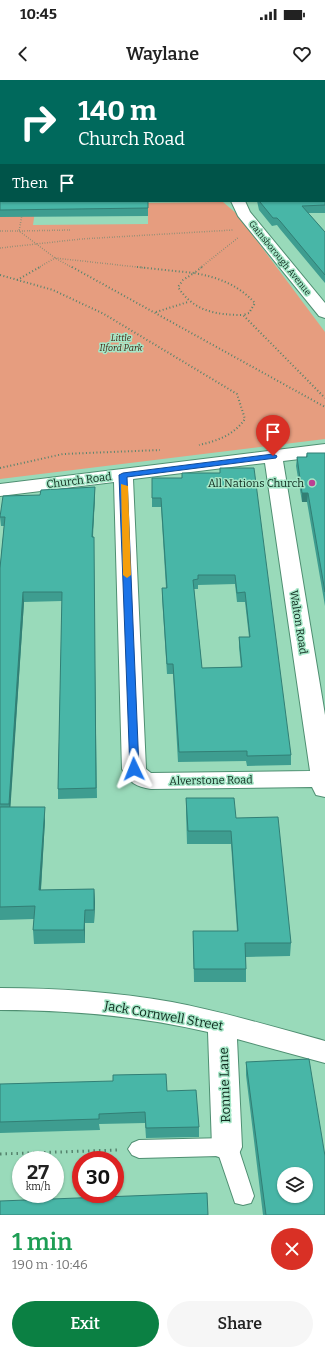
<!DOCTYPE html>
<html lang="en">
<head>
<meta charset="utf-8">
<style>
  :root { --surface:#fff; --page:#f6f6f6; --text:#222; --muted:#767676; --accent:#0b8043 }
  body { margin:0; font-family:Bitter,serif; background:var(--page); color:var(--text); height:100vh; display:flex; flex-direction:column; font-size:15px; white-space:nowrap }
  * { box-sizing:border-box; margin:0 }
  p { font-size:13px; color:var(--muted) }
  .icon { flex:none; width:22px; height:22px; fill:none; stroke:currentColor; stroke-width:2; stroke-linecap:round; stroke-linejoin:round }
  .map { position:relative; height:1135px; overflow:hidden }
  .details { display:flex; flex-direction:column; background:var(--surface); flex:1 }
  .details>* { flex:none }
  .guide { position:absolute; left:0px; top:0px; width:325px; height:122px; box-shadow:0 1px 3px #0004; background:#00695c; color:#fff; overflow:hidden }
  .controls { position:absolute; left:277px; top:1087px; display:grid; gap:8px }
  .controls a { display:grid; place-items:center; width:36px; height:36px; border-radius:50%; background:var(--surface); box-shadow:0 1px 3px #0004; font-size:20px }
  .speed { position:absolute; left:12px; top:1071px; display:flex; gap:8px; font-size:20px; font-weight:700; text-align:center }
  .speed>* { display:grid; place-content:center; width:52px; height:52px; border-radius:50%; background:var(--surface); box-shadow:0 1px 3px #0004; line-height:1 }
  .speed small { font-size:10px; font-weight:400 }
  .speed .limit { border:6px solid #d22; background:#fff; color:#111 }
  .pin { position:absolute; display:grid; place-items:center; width:34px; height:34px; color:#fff; margin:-41px -17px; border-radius:50% 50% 50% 0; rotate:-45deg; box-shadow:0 0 4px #0007 }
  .pin .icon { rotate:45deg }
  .me { position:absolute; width:44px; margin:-22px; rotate:358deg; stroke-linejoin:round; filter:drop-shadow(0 0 3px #0008) }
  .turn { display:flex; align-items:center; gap:14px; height:84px; padding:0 12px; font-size:18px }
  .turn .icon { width:52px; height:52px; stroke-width:2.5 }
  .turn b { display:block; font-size:28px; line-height:34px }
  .then { display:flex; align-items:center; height:38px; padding:0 12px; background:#0003; gap:8px; font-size:15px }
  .round { display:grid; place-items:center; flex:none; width:42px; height:42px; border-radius:21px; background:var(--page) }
  .overview { display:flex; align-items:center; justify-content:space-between; height:68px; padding:0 12px }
  h1 { font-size:24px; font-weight:600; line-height:30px; color:#1e9e55 }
  .cta { display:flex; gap:8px; margin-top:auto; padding:8px 12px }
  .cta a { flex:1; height:46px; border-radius:24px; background:var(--accent); color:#fff; font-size:16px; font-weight:600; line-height:46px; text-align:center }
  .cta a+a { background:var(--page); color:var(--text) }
  .status { display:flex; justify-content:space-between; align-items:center; height:28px; padding:0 20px; background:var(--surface); direction:ltr }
  .status svg { height:11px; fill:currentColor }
  header { display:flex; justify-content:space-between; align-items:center; height:52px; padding:0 12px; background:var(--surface); font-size:18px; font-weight:600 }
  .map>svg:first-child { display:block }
  .green { fill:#e69d7f }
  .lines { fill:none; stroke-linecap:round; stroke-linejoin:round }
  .lane-casing { stroke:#4f8f72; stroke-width:2 }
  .street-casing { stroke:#4f8f72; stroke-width:2 }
  .path-far2 { stroke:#55836d; stroke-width:1.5; stroke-dasharray:0.5 2; stroke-linecap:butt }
  .path-far1 { stroke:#55836d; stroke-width:2; stroke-dasharray:1 2.5; stroke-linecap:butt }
  .path { stroke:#55836d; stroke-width:3; stroke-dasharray:1.5 4; stroke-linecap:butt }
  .lane { fill:#fff; fill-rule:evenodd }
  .street { fill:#fff; fill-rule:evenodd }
  .wall { fill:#3e9d90; fill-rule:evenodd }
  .shaded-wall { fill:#327f75 }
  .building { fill:#48b6a7; stroke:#327f75; fill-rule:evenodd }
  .route { fill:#1a73e8; stroke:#114b97 }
  .slow { fill:#f59e0b }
  .poi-dot { fill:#bb4193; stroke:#a5e7c7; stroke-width:1.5 }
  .labels { text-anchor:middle; stroke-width:3; stroke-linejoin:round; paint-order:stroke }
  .far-street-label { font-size:9px; fill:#0e291d; stroke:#a5e7c7 }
  .far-park-label { font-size:9px; font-style:italic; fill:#482212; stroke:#a5e7c7 }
  .street-label { font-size:11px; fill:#0e291d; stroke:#a5e7c7 }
  .poi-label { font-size:11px; fill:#0e291d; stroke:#a5e7c7; text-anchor:end }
  .near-street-label { font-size:13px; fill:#0e291d; stroke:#a5e7c7 }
</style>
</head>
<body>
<div class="status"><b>10:45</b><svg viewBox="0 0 49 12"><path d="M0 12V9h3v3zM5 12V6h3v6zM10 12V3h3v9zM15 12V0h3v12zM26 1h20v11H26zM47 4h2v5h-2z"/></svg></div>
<header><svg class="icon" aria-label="back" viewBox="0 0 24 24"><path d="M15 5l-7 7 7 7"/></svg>Waylane<svg class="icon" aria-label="heart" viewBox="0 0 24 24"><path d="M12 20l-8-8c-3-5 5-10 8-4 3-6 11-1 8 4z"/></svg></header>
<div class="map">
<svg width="325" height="1135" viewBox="0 0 325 1135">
  <rect width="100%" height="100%" fill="#99daba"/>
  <path class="green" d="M223 122 237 134 325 252V359L0 399V137H7L9 124H36L33 145 148 144V123Z"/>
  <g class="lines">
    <defs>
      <path id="lane" d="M227 1058 234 1061 238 1067 254 1116 251 1123 243 1125 235 1123 219 1076 139 1078 132 1075 128 1069 132 1063 139 1060Z"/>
      <path id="street" d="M94 0H106V1H94Z
        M231 121H245L250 132 325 223V238L319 236 238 136Z
        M325 364V376L283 381 325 635V717L316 715 312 707 151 709C136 707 129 702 122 689L114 402 0 416V404ZM265 383 310 691 151 693 146 689 133 399Z
        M0 908C58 908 115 912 172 922 224 932 274 947 325 961V983L237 959 242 1067 238 1076 227 1080 216 1076 212 1067 208 952C139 936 70 930 0 930Z"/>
    </defs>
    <use href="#lane" class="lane-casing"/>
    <use href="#street" class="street-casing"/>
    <path class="path-far2" d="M70 150 19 151 55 178 73 188
      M0 151H19L22 135
      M0 168 81 159 233 150
      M38 188 55 178 146 188
      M200 188 239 157"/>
    <path class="path-far1" d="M72 187 325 327
      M137 187 194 193 183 200 178 207C193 231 216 235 243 235
      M202 187 194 193C218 197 238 205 255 223L249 233 243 235 325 318
      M0 195 53 210 104 234 237 314 245 339C234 355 217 361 199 365
      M17 200 40 187
      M156 232 188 222
      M0 388 63 374 160 370"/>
    <path class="path" d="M0 1074 117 1070"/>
    <use href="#lane" class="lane"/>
    <use href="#street" class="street"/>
  </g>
  <path class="wall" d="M171 0H325V111L324 110V1H174V0Z
    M325 113V133H308L325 152V203L280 149 277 145 272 146 259 130 257 121H324Z
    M0 117 148 121V136L0 137Z
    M307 373H325V526L307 422H302L296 386 297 377H306Z
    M220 388 291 675V685L247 686 246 681 178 682 173 594H167L162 517V508H166L161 427H152V398H182L220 393ZM235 504 237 522H245L249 557H239V567L241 587 202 588 194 509H198V505Z
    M95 407V416L93 457 97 718 58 719V709L62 521 24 522 10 727 45 740 41 810 94 809 95 823 94 843H85V863L34 864 33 850 34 839 0 840V488L4 446H1L0 437 40 415Z
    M186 718 236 738 291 863 290 876 246 877V902H194L193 851H237L231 764H187L186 731Z
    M246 982 325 1135H263L246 995Z
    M0 1004 167 1011 199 1047V1057L146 1058 145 1043 99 1044 100 1050 0 1053Z"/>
  <path class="shaded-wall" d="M95 407V416L92 466V457Z
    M302 413H308L307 422H302Z
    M23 512 24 522 10 734 9 724Z
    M45 727V740L40 823 39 810Z
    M94 809 95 823 94 843Z
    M85 830V863L84 850Z"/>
  <path class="building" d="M0 0H81V1H1V109L0 107Z
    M117 0H136V1H117Z
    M175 0H325V9L324 10V1H175Z
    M324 15H325V69L324 65Z
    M324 74H325V103H324Z
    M324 113H325V125L302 126 325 152V195L280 141 277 138H273L260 122 259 121H324Z
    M0 117H1V121H148V128L0 130Z
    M307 373H325V512L308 413H302L297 377H307Z
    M220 388H254L291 675 247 676V671L179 672 173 584H167L162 508H167L161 418H152V398H182V393H220ZM198 495H235L237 513 245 512 250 557H239L242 587 202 588 193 500 198 499Z
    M95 407 92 457H94L96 708 58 709 62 512H23L9 724H0V488L5 437H0L3 416 40 415 41 410Z
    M186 718H234L236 738 278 737 291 863H245L246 889H194L193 851H238L231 751H188Z
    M0 727H45L39 810 94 809V830H85L84 850H33L35 826 0 827Z
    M309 979 325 1076V1135H266L246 982ZM284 1094H306V1116H284Z
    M166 994 167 1011 196 1010 199 1047 146 1048 145 1032 99 1034V1039L0 1042V1004L113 1001V995Z
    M207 1113 208 1135H0V1121Z"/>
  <path class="route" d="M273 374 277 376 276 378 127 397 139 689 134 692 130 691 119 395 123 393Z"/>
  <path class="slow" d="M121 404 128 406 131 495 127 498 123 495Z"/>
  <circle class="poi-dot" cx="312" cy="403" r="4"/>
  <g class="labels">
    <g class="far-street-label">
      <text transform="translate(280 178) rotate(51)" y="3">Gainsborough Avenue</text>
    </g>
    <g class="far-park-label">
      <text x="121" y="261">Little<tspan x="121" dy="10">Ilford Park</tspan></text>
    </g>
    <g class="street-label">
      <text transform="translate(79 400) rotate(-7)" y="4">Church Road</text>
      <text transform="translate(299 542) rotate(81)" y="4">Walton Road</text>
      <text transform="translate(211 700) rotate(-1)" y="4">Alverstone Road</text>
    </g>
    <g class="poi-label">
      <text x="304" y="407">All Nations Church</text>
    </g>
    <g class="near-street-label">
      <text transform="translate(164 935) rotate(10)" y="5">Jack Cornwell Street</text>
      <text transform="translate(224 1005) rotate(-92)" y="5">Ronnie Lane</text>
    </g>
  </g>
</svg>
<div class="controls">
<a><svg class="icon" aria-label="layers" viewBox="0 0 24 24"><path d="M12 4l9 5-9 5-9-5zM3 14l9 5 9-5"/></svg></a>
</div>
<div class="speed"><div>27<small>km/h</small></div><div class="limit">30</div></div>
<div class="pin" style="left:273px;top:376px;background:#d93025"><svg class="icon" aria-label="arrive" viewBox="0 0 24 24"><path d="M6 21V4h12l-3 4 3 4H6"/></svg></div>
<svg class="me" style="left:134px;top:689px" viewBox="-20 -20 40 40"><path d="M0-17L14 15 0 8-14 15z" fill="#1a73e8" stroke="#fff" stroke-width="4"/></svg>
<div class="guide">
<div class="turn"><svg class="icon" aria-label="right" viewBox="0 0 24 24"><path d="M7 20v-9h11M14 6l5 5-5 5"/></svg><div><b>140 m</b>Church Road</div></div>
<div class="then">Then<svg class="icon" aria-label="arrive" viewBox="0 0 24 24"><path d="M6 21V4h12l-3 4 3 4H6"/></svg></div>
</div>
</div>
<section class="details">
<div class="overview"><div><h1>1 min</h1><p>190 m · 10:46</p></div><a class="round" style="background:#d93025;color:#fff"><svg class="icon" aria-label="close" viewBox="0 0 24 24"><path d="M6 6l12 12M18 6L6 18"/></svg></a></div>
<div class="cta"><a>Exit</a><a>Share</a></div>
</section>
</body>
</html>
